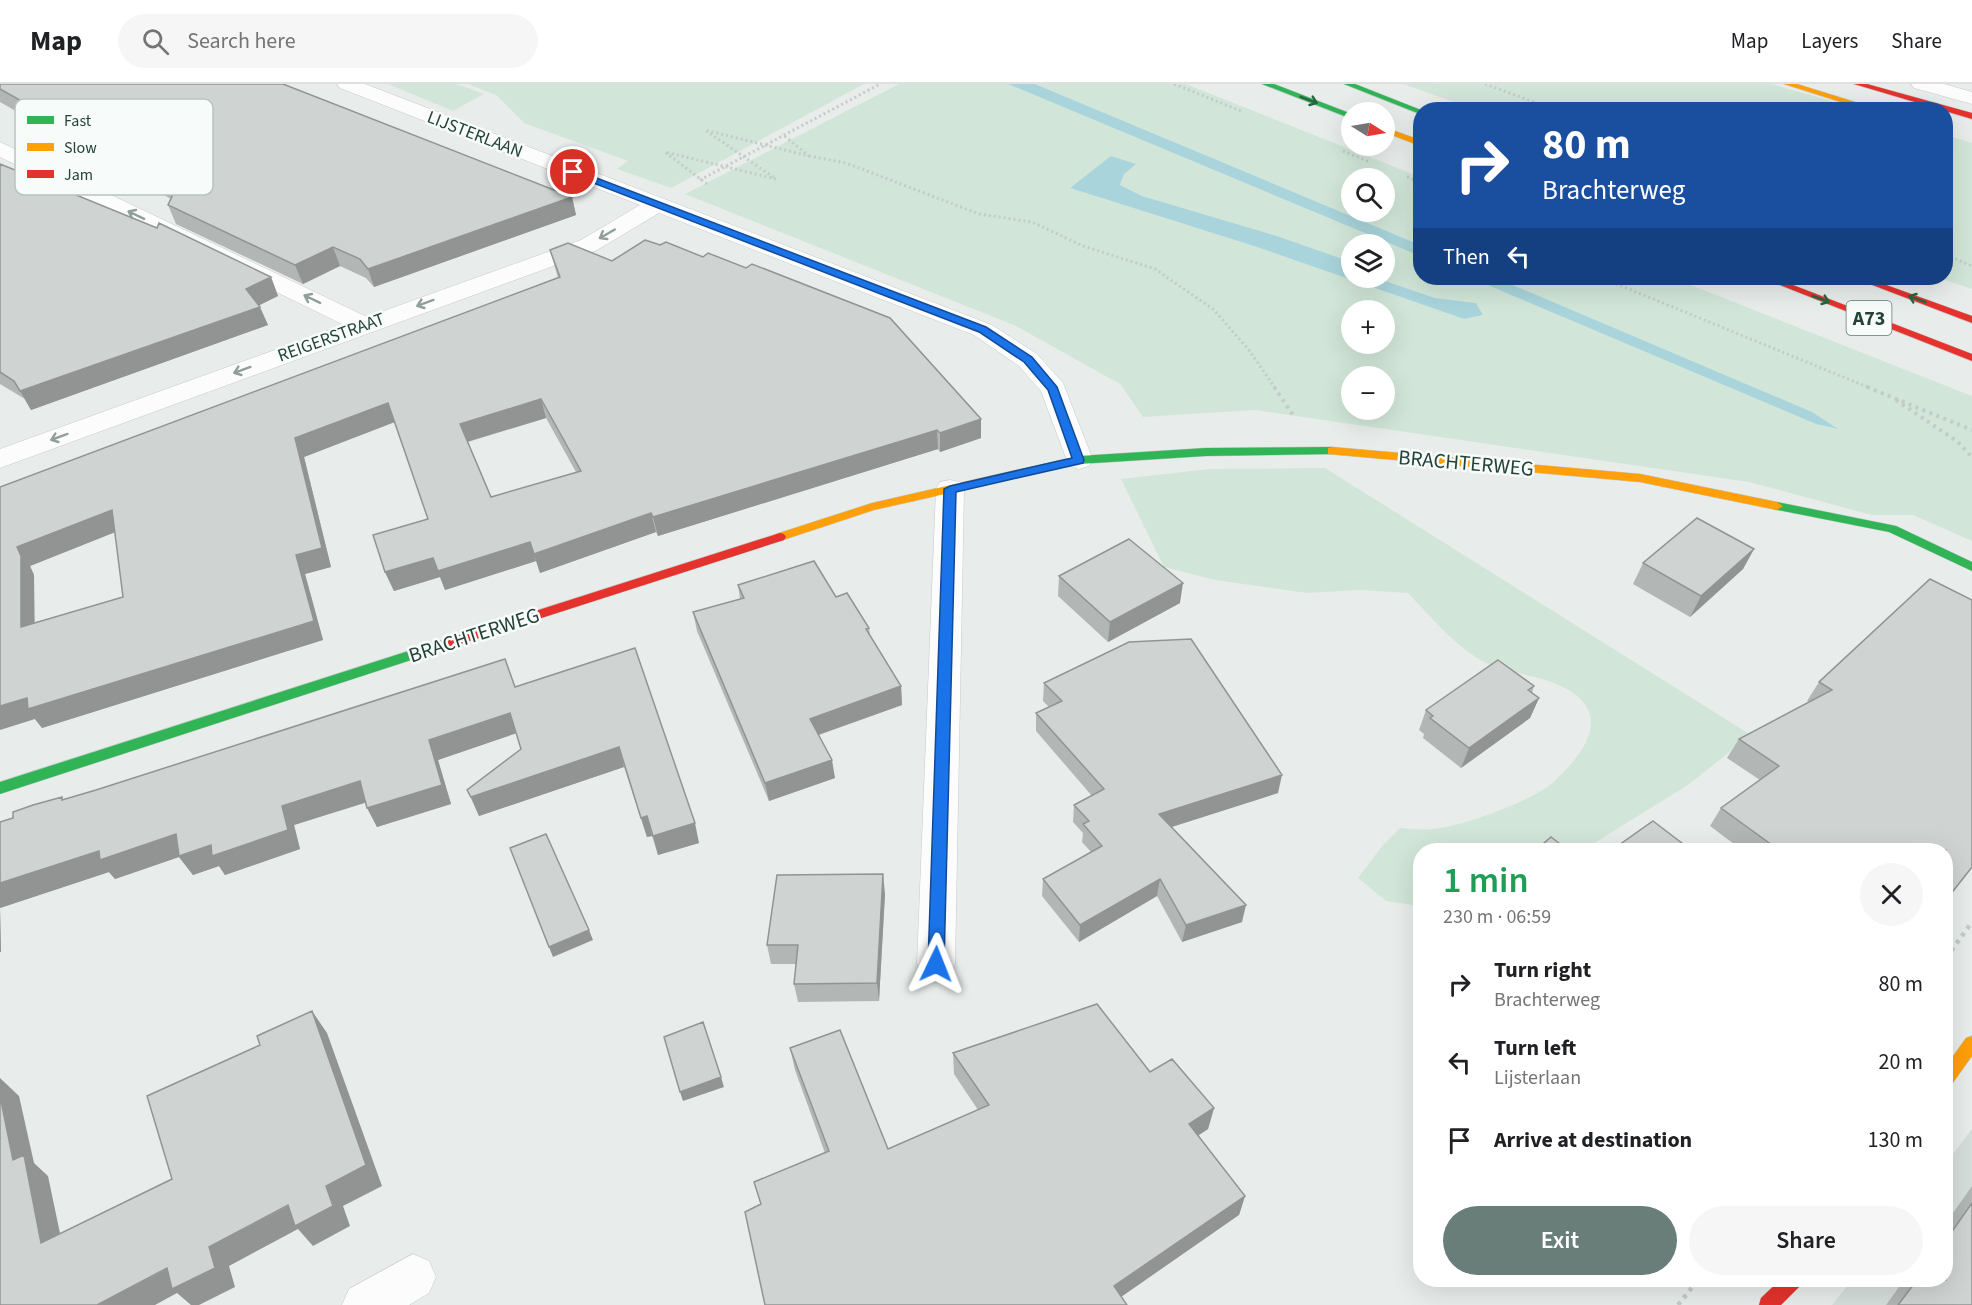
<!DOCTYPE html>
<html lang="en">
<head>
<meta charset="utf-8">
<style>
  :root { --surface:#fff; --page:#f6f6f6; --text:#202124; --muted:#757577; --line:#e0e0e0; --accent:#697e78 }
  body { margin:0; font-family:"Source Sans 3",sans-serif; background:var(--page); color:var(--text); height:100vh; display:flex; flex-direction:column; font-size:22px; white-space:nowrap }
  * { box-sizing:border-box; margin:0 }
  p { font-size:20px; color:var(--muted) }
  .icon { flex:none; width:33px; height:33px; fill:none; stroke:currentColor; stroke-width:2; stroke-linecap:round; stroke-linejoin:round }
  .map { position:relative; flex:1; overflow:hidden }
  .panel { position:absolute; left:1413px; top:759px; width:540px; height:444px; display:flex; flex-direction:column; background:var(--surface); border-radius:24px; box-shadow:0 6px 24px #0002 }
  .panel>* { flex:none }
  .hud { position:absolute; left:1413px; top:18px; width:540px; height:183px; border-radius:24px; box-shadow:0 6px 24px #0002; background:#1a4fa0; color:#fff; overflow:hidden }
  .needle { width:39px; rotate:101deg }
  .controls { position:absolute; left:1341px; top:18px; display:grid; gap:12px }
  .controls a { display:grid; place-items:center; width:54px; height:54px; border-radius:50%; background:var(--surface); box-shadow:0 6px 24px #0002; font-size:30px }
  .pin { position:absolute; display:grid; place-items:center; width:51px; height:51px; color:#fff; margin:-26px; border:3px solid #fff; border-radius:50%; box-shadow:0 2px 6px #0007 }
  .me { position:absolute; width:66px; margin:-33px; rotate:2deg; stroke-linejoin:round; filter:drop-shadow(0 0 4px #0008) }
  .turn { display:flex; align-items:center; gap:21px; height:126px; padding:0 30px; font-size:27px }
  .turn .icon { width:78px; height:78px; stroke-width:2.5 }
  .turn b { display:block; font-size:42px; line-height:51px }
  .then { display:flex; align-items:center; height:57px; padding:0 30px; background:#0003; gap:12px; font-size:22px }
  .round { display:grid; place-items:center; flex:none; width:63px; height:63px; border-radius:32px; background:var(--page) }
  .overview { display:flex; align-items:center; justify-content:space-between; height:102px; padding:0 30px }
  h1 { font-size:36px; font-weight:600; line-height:45px; color:#1e9e55 }
  .cta { display:flex; gap:12px; margin-top:auto; padding:12px 30px }
  .cta a { flex:1; height:69px; border-radius:36px; background:var(--accent); color:#fff; font-size:24px; font-weight:600; line-height:69px; text-align:center }
  .cta a+a { background:var(--page); color:var(--text) }
  ul { padding:0; list-style:none }
  li { display:flex; align-items:center; gap:18px; height:78px; padding:0 30px }
  li div { flex:1 }
  li b { display:block; font-size:22px }
  li em { font-style:normal }
  header { display:flex; align-items:center; gap:36px; box-sizing:border-box; height:84px; padding:0 30px; background:var(--surface); border-bottom:2px solid var(--line) }
  header strong { font-size:28px }
  nav { display:flex; gap:33px; margin-inline-start:auto; font-size:21px }
  .search { width:420px; height:54px; background:var(--page); display:flex; align-items:center; gap:15px; box-sizing:border-box; padding:0 21px; border-radius:33px; color:var(--muted); font-size:22px }
  .map>svg:first-child { display:block }
  .built { fill:#d6dedb }
  .green { fill:#d1e6d8; fill-rule:evenodd }
  .water { fill:#a9d4db }
  .lines { fill:none; stroke-linecap:round; stroke-linejoin:round }
  .street-casing { stroke:#c5cac8; stroke-width:1 }
  .fast-casing { stroke:#c3cbc8; stroke-width:1 }
  .slow-casing { stroke:#c3cbc8; stroke-width:1 }
  .jam-casing { stroke:#c3cbc8; stroke-width:1 }
  .path-far2 { stroke:#c3ccca; stroke-width:3; stroke-dasharray:2 3; stroke-linecap:butt }
  .path-far1 { stroke:#c3ccca; stroke-width:4; stroke-dasharray:3 4.5; stroke-linecap:butt }
  .path { stroke:#c3ccca; stroke-width:4.5; stroke-dasharray:4 5; stroke-linecap:butt }
  .street { fill:#fcfcfc; fill-rule:evenodd }
  .fast { fill:#30b455; fill-rule:evenodd }
  .slow { fill:#ff9f0a; fill-rule:evenodd }
  .jam { fill:#e5322d; fill-rule:evenodd }
  .wall { fill:#b2b6b5; fill-rule:evenodd }
  .shaded-wall { fill:#919493 }
  .building { fill:#cfd4d2; stroke:#919493; stroke-width:1.5; fill-rule:evenodd }
  .oneway { stroke:#286442 }
  .oneway2 { stroke:#909f9b }
  .route { fill:#1a73e8; stroke:#114b97; stroke-width:1.5 }
  .labels { text-anchor:middle; stroke-width:5; stroke-linejoin:round; paint-order:stroke }
  .far-street-label { font-size:18px; fill:#24423a; stroke:#f7fbf9 }
  .shield { fill:#f7fbf9; stroke:#637a73; stroke-width:1.5 }
  .shield-label { font-size:20px; font-weight:bold; fill:#24423a }
  .street-label { font-size:21px; fill:#24423a; stroke:#f7fbf9 }
  .key { fill:#f7fbf9; stroke:#b8c4c0; stroke-width:1.5 }
  .key-label { font-size:16px; fill:#24423a }
</style>
</head>
<body>
<header>
<strong>Map</strong>
<div class="search"><svg class="icon" aria-label="search" viewBox="0 0 24 24"><circle cx="10" cy="10" r="6"/><path d="M15 15l6 6"/></svg>Search here</div>
<nav><a>Map</a><a>Layers</a><a>Share</a></nav>
</header>
<div class="map">
<svg width="1972" height="1221" viewBox="0 0 1972 1221">
  <rect width="100%" height="100%" fill="#e8edeb"/>
  <path class="built" d="M1972 1045V1221H1832L1852 1196H1946V1079Z"/>
  <path class="green" d="M388 0H457L484 10 453 27Z
    M468 0H864L671 104 617 85 628 77 524 39 496 11Z
    M899 0H1008L1420 172V194H1471L1816 340 1836 345 1496 194H1673L1972 312V457L1913 431H1872L1749 398 1255 326 1143 333 1120 300 1016 242 685 110ZM1124 90 1120 101 1142 112 1277 152 1350 178H1351L1352 160H1384L1385 186 1389 189 1385 197 1435 214 1476 219 1483 231 1464 235 1257 163 1070 104ZM1352 226H1384V260H1352ZM1352 292H1384V326H1352Z
    M1035 0H1186L1420 93V161ZM1352 94H1384V128H1352Z
    M1403 0H1772L1859 25H1474Z
    M1946 51 1972 59V205L1939 194H1946Z
    M1325 384 1751 651 1688 701 1583 766H1420V822L1386 817 1358 794 1383 761 1400 744C1411 745 1422 746 1432 745 1461 743 1529 718 1551 700 1587 668 1617 625 1556 600 1536 591 1508 589 1490 581 1457 565 1433 535 1408 509L1359 506 1307 509 1215 496 1164 483 1121 395 1209 385Z"/>
  <path class="water" d="M1008 0H1035L1420 161V172Z
    M1111 72 1136 80 1124 90 1120 101 1142 112 1277 152 1351 178 1352 194H1384L1385 186 1389 188 1385 197 1435 214 1476 219 1483 231 1464 235 1257 163 1070 104Z
    M1471 194H1496L1812 328 1838 345 1816 340Z"/>
  <g class="lines">
    <defs>
      <path id="street" d="M337 0H365L992 241 1037 270 1063 299 1093 376 1089 382 1079 385 1069 382 1041 307 1019 282 974 251 659 129 597 166 0 384V365L344 241 0 73V58L367 233 581 156 640 121 340 4Z
        M1911 0H1944L1972 8V20L1914 4Z
        M950 396 960 398 964 405 955 880 950 892 936 897 922 892 917 880 936 405 940 398Z
        M413 1170 429 1177 436 1193 429 1209 409 1221H342L349 1205Z"/>
      <path id="fast" d="M1262 0H1274L1352 30V35Z
        M1344 0H1355L1421 26 1420 30Z
        M1332 363 1336 364V370L1206 372 1079 380 1021 393 1015 389 1021 385 1079 372 1206 364Z
        M1777 418 1896 442 1972 478V487L1889 448 1773 425 1771 422 1773 419Z
        M446 555 451 557 453 560 451 563 0 710V698Z"/>
      <path id="slow" d="M1784 0H1797L1881 26H1866Z
        M1384 43 1420 56V62L1384 48Z
        M1332 363 1640 390 1777 418 1783 422 1777 426 1640 398 1328 370V364Z
        M1021 385 1025 386 1027 389 1025 392 874 426 780 457 774 453 776 450 872 419Z
        M1972 952V972L1952 1000 1946 1003V982L1966 954Z"/>
      <path id="jam" d="M1854 0H1867L1972 29V35Z
        M1762 194H1775L1972 270V277Z
        M1854 194H1867L1972 232V239Z
        M780 449 784 450 786 453 784 456 451 563 446 565 439 560 441 557Z
        M1780 1196H1801L1799 1203 1781 1221H1759L1761 1214Z"/>
    </defs>
    <use href="#street" class="street-casing"/>
    <use href="#fast" class="fast-casing"/>
    <use href="#slow" class="slow-casing"/>
    <use href="#jam" class="jam-casing"/>
    <path class="path-far2" d="M1174 0 1241 27
      M1485 0 1555 26
      M1343 67 1370 78
      M809 72 846 79 979 130 1032 138 1083 162 1155 185 1213 225 1249 266 1275 304
      M1407 93 1420 98
      M700 96 880 0
      M707 100 665 68 776 95 705 46 809 72 782 50
      M1946 171 1972 182
      M1602 194 1870 304"/>
    <path class="path-far1" d="M1274 303 1293 331
      M1867 303 1972 346
      M1896 316 1958 358 1972 373"/>
    <path class="path" d="M1946 874 1972 838
      M1678 1221 1698 1196"/>
    <use href="#street" class="street"/>
    <use href="#fast" class="fast"/>
    <use href="#slow" class="slow"/>
    <use href="#jam" class="jam"/>
  </g>
  <path class="wall" d="M0 0 572 113 576 131 374 203 366 194 340 182 303 200 176 140 168 121 171 115 0 18Z
    M0 80 271 193 278 212 258 221 268 241 31 326 25 315 0 300Z
    M550 166 981 354 940 368 938 365 658 452 656 448 540 489 536 477 445 506 440 493 394 507 385 488 428 435 394 338 304 373 331 483 305 490 323 556 42 644 35 635 0 403 558 194ZM546 334 576 388 491 413 468 358ZM115 448 123 513 34 539V491L30 482Z
    M1754 465 1743 485 1690 533 1633 500 1643 479Z
    M1059 492 1180 519 1108 558 1058 512Z
    M1930 495 1946 766H1742L1710 742 1721 724 1760 696 1727 674 1739 655 1809 618 1807 617 1819 598Z
    M738 501 836 513 869 544 870 551 901 602 902 621 819 651 835 694 769 717 697 547 693 528 740 515Z
    M635 564 699 759 658 771 652 752 647 753 624 683 479 732 467 706 521 665 516 649 438 676 451 720 377 743 365 718 294 741 300 765 225 791 219 782 193 791 179 773 115 795 109 788 0 824 1 868H0V738L64 716 515 603Z
    M1044 599 1278 709 1171 743 1242 838 1182 858 1157 812 1079 858 1042 812 1043 795 1091 768 1082 758 1083 749 1073 738 1074 721 1092 712 1036 647V629L1049 623 1043 617Z
    M1534 602 1532 609 1539 614 1530 634 1461 684 1423 654 1424 650 1419 646 1426 626Z
    M885 810 879 917 798 918 794 900 796 880H771L767 861Z
    M790 964 888 1065 978 1026 954 990 953 969 1150 988 1214 1024 1208 1045 1198 1051 1245 1112 1239 1131 761 1121 754 1098 825 1069 795 986Z
    M1972 1102V1221H1886L1904 1196H1946V1139Z"/>
  <path class="shaded-wall" d="M572 113 576 131 374 203 368 185Z
    M333 163 340 182 303 200 295 181Z
    M271 193 278 212 254 224 246 205Z
    M260 223 268 241 31 326 20 307Z
    M541 315 546 334 466 358 460 340Z
    M388 319 395 338 304 373 331 483 305 490 323 556 42 644 35 635 0 646V622L296 471 295 354Z
    M981 335V354L940 368V349Z
    M937 346 938 365 658 452 653 433Z
    M112 426 123 445 30 482 34 491 35 562 21 543 17 463Z
    M651 429 656 448 540 489 534 470Z
    M530 458 536 477 445 506 440 493 394 507 385 488 433 474Z
    M1754 465 1743 485 1690 533 1701 512Z
    M1183 499 1180 519 1108 558 1110 538Z
    M901 602 902 621 812 653 810 635Z
    M1539 614 1530 634 1461 684 1469 664Z
    M510 629 517 649 438 676 451 720 377 743 367 724 429 656Z
    M619 663 624 683 479 732 471 713Z
    M832 676 835 694 769 717 765 699Z
    M1282 691 1278 709 1156 748 1159 730Z
    M360 697 371 717 294 741 300 765 225 791 219 782 193 791 179 773 115 795 109 788 0 824 1 868H0V799L99 767 176 750 282 722Z
    M647 732 652 752 647 753 641 734Z
    M695 739 699 759 658 771 653 752Z
    M883 790 885 810 879 917 877 899Z
    M1160 795 1157 812 1079 858 1080 841Z
    M1246 821 1242 838 1182 858 1186 841Z
    M589 846 593 856 553 873 549 863Z
    M312 927 327 949 382 1102 343 1122 350 1142 313 1162 298 1145 229 1182 235 1203 199 1221H191L177 1209 155 1221H97L326 1102Z
    M721 993 724 1003 683 1017 680 1008Z
    M0 994 19 1012 34 1079 48 1092 66 1178 41 1159 13 1076 0 1012Z
    M1214 1024 1208 1045 1184 1061 1189 1040Z
    M1245 1112 1239 1131 1111 1220 1114 1202Z"/>
  <path class="building" d="M0 0H283L572 113 368 185 360 175 333 163 295 181 168 121 176 104 0 5Z
    M0 80 157 144 159 139 271 193 246 205 260 223 20 307 14 297 0 288Z
    M645 156 660 161 666 158 703 173 708 169 746 184 752 180 890 234 981 335 940 349 937 346 653 433 651 429 534 470 530 458 438 487 433 474 385 488 373 451 428 435 388 319 295 354 322 464 296 471 314 537 28 625 27 614 0 622V403L560 193 550 166 568 159 612 177ZM541 315 581 387 491 413 460 340ZM112 426 123 513 21 543V472L17 463Z
    M1697 434 1754 465 1701 512 1643 479Z
    M1129 455 1183 499 1110 538 1059 492Z
    M814 477 836 513 847 509 869 544 866 545 901 602 810 635 832 676 765 699 693 528 744 514 738 501Z
    M1930 495 1972 516V783L1946 816V766H1779L1721 724 1779 682 1739 655 1832 606 1819 598Z
    M1191 555 1282 691 1159 730 1246 821 1186 841 1160 795 1080 841 1043 795 1102 762 1083 740 1089 737 1074 721 1104 705 1036 629 1062 617 1044 599 1129 558Z
    M635 564 695 739 653 752 647 732 641 734 619 663 471 713 467 706 521 665 510 629 429 656 442 701 367 724 360 697 282 722 288 746 212 772 211 761 179 772 176 750 100 776 99 767 0 799V738L13 734V728L33 721 62 713V716L96 706 505 575 515 603Z
    M1498 576 1534 602 1528 606 1539 614 1469 664 1430 634 1433 632 1426 626Z
    M1653 737 1691 766H1612Z
    M546 750 589 846 549 863 510 764Z
    M1551 753 1568 766H1536Z
    M883 790 877 899 794 900 798 861H767L777 791Z
    M1097 920 1150 988 1172 975 1214 1024 1189 1040 1245 1112 1114 1202 1127 1221H765L745 1128 761 1120 754 1098 829 1067 790 964 840 946 888 1065 989 1021 953 969Z
    M312 927 366 1081 326 1102 333 1122 295 1142 288 1121 209 1163 215 1184 172 1205 167 1184 97 1221H0V1012L13 1076 24 1071 41 1159 172 1095 147 1012 260 961 257 952Z
    M703 938 721 993 680 1008 664 953Z
    M1972 1119V1221H1898L1917 1196H1946V1156Z"/>
  <defs><path id="oneway-shaft" d="M-6 0H5M1.5-3L5.5 0L1.5 3" fill="none" stroke-width="1.6" stroke-linecap="round" stroke-linejoin="round" transform="scale(1.5)"/></defs>
  <g class="oneway">
    <use href="#oneway-shaft" transform="translate(1309 16) rotate(21)"/>
    <use href="#oneway-shaft" transform="translate(1821 215) rotate(21)"/>
    <use href="#oneway-shaft" transform="translate(1917 215) rotate(-159)"/>
  </g>
  <g class="oneway2">
    <use href="#oneway-shaft" transform="translate(136 131) rotate(-154)"/>
    <use href="#oneway-shaft" transform="translate(607 150) rotate(150)"/>
    <use href="#oneway-shaft" transform="translate(312 215) rotate(-154)"/>
    <use href="#oneway-shaft" transform="translate(425 219) rotate(160)"/>
    <use href="#oneway-shaft" transform="translate(242 286) rotate(160)"/>
    <use href="#oneway-shaft" transform="translate(59 353) rotate(160)"/>
  </g>
  <path class="route" d="M573 85 986 243 1032 273 1057 303 1084 376 1083 379 956 408 944 880 941 885 936 887 930 885 928 880 944 405 950 402 1072 374 1048 306 1024 278 979 248 570 90 569 88Z"/>
  <g class="labels">
    <g class="far-street-label">
      <text transform="translate(475 50) rotate(21)" y="6">LIJSTERLAAN</text>
      <text transform="translate(331 253) rotate(-20)" y="6">REIGERSTRAAT</text>
    </g>
    <rect class="shield" x="1846.5" y="217" width="45" height="34" rx="4.5"/>
    <g class="shield-label">
      <text x="1869" y="241">A73</text>
    </g>
    <g class="street-label">
      <text transform="translate(1466 379) rotate(5)" y="7">BRACHTERWEG</text>
      <text transform="translate(474 551) rotate(-18)" y="7">BRACHTERWEG</text>
    </g>
  </g>
  <rect x="15" y="15" width="198" height="96" rx="9" class="key"/>
  <rect x="27" y="32" width="27" height="8" fill="#30b455"/>
  <rect x="27" y="59" width="27" height="8" fill="#ff9f0a"/>
  <rect x="27" y="86" width="27" height="8" fill="#e5322d"/>
  <g class="key-label">
    <text x="64" y="42">Fast</text>
    <text x="64" y="69">Slow</text>
    <text x="64" y="96">Jam</text>
  </g>
</svg>
<div class="controls">
<a><svg class="needle" viewBox="-14 -14 28 28"><path d="M0-13l5 13h-10z" fill="#e53935"/><path d="M0 13l5-13h-10z" fill="#757577"/></svg></a>
<a><svg class="icon" aria-label="search" viewBox="0 0 24 24"><circle cx="10" cy="10" r="6"/><path d="M15 15l6 6"/></svg></a>
<a><svg class="icon" aria-label="layers" viewBox="0 0 24 24"><path d="M12 4l9 5-9 5-9-5zM3 14l9 5 9-5"/></svg></a>
<a>+</a>
<a>−</a>
</div>
<div class="pin" style="left:573px;top:88px;background:#d93025"><svg class="icon" aria-label="arrive" viewBox="0 0 24 24"><path d="M6 21V4h12l-3 4 3 4H6"/></svg></div>
<svg class="me" style="left:936px;top:880px" viewBox="-20 -20 40 40"><path d="M0-17L14 15 0 8-14 15z" fill="#1a73e8" stroke="#fff" stroke-width="4"/></svg>
<div class="hud">
<div class="turn"><svg class="icon" aria-label="right" viewBox="0 0 24 24"><path d="M7 20v-9h11M14 6l5 5-5 5"/></svg><div><b>80 m</b>Brachterweg</div></div>
<div class="then">Then<svg class="icon" aria-label="left" viewBox="0 0 24 24"><path d="M17 20v-9H6M10 6l-5 5 5 5"/></svg></div>
</div>
<section class="panel">
<div class="overview"><div><h1>1 min</h1><p>230 m · 06:59</p></div><a class="round"><svg class="icon" aria-label="close" viewBox="0 0 24 24"><path d="M6 6l12 12M18 6L6 18"/></svg></a></div>
<ul>
<li><svg class="icon" aria-label="right" viewBox="0 0 24 24"><path d="M7 20v-9h11M14 6l5 5-5 5"/></svg><div><b>Turn right</b><p>Brachterweg</p></div><em>80 m</em></li>
<li><svg class="icon" aria-label="left" viewBox="0 0 24 24"><path d="M17 20v-9H6M10 6l-5 5 5 5"/></svg><div><b>Turn left</b><p>Lijsterlaan</p></div><em>20 m</em></li>
<li><svg class="icon" aria-label="arrive" viewBox="0 0 24 24"><path d="M6 21V4h12l-3 4 3 4H6"/></svg><div><b>Arrive at destination</b></div><em>130 m</em></li>
</ul>
<div class="cta"><a>Exit</a><a>Share</a></div>
</section>
</div>
</body>
</html>
